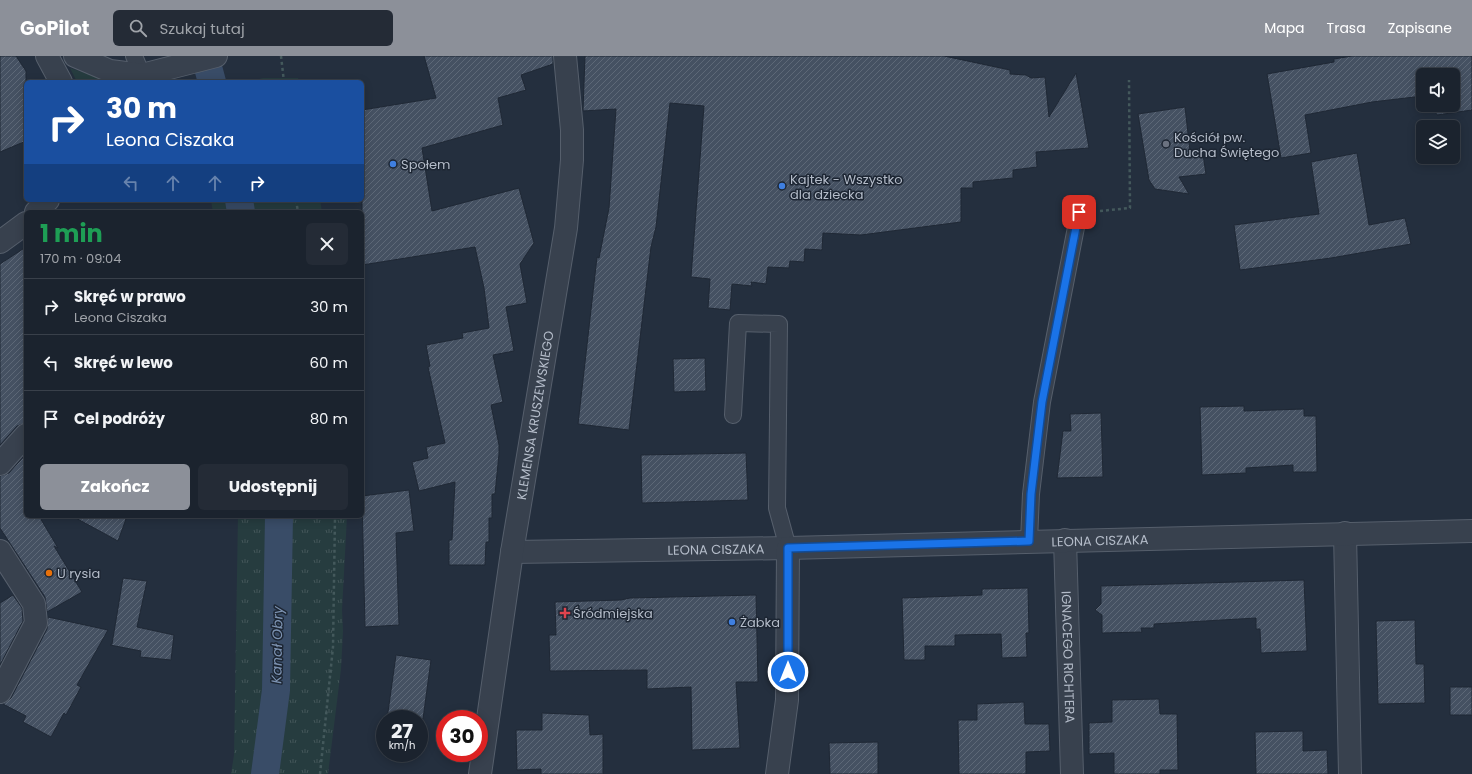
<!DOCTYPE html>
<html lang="pl">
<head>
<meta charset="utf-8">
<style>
  :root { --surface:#1b232e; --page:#242b36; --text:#f1f3f6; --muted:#a0a4aa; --line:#39404a; --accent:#8c9099 }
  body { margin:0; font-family:Poppins,sans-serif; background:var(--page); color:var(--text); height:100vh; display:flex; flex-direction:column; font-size:15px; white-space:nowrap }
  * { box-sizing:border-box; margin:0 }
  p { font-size:13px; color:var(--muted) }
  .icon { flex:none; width:22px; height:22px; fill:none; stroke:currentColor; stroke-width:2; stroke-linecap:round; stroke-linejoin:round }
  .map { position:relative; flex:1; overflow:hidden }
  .sheet { position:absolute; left:24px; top:154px; width:340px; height:308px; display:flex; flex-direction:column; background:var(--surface); border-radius:6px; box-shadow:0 2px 10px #0003,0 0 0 1px var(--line) }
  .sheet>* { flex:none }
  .hud { position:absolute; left:24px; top:24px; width:340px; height:122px; border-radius:6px; box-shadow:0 2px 10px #0003,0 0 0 1px var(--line); background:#1a4fa0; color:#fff; overflow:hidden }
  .tools { position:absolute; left:1416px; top:12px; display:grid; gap:8px }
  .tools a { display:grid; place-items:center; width:44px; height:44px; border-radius:6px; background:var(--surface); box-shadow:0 2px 10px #0003,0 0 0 1px var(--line); font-size:20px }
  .speed { position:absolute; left:376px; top:654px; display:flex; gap:8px; font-size:20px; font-weight:700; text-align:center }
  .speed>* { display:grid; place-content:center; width:52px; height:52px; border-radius:50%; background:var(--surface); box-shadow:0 2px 10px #0003,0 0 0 1px var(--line); line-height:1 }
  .speed small { font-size:10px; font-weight:400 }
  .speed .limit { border:6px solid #d22; background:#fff; color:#111 }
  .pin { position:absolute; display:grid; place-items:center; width:34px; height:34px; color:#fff; margin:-17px; border-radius:8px; box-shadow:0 2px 6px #0006 }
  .me { position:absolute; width:44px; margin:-22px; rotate:0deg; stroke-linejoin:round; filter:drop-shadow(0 0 3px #0008) }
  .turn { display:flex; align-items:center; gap:14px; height:84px; padding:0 16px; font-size:18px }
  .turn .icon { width:52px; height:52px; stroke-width:2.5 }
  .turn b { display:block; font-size:28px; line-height:34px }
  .lanes { display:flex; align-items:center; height:38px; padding:0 16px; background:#0003; justify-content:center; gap:20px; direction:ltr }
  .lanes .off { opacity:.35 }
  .round { display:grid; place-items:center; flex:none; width:42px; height:42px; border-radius:6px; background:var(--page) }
  .headline { display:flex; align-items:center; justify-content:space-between; height:68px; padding:0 16px }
  h1 { font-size:24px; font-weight:700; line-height:30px; color:#1e9e55 }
  .button { display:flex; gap:8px; margin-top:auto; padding:8px 16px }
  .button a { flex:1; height:46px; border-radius:6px; background:var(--accent); color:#fff; font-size:16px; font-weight:700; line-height:46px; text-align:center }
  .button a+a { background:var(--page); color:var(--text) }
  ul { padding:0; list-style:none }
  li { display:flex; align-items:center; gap:12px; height:56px; padding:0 16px; border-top:1px solid var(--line) }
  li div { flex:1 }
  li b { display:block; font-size:15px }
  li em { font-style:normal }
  header { display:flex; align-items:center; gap:24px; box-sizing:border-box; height:56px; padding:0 20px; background:var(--accent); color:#fff }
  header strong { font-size:19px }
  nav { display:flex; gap:22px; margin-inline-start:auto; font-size:14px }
  .search { width:280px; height:36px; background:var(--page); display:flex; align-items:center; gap:10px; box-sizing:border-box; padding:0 14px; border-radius:6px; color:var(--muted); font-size:15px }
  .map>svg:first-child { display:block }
  .green { fill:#263c3f }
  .park { fill:url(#park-tufts) }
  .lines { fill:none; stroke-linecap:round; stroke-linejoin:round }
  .canal { stroke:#394c67; stroke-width:28 }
  .building { fill:url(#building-hatch); stroke:#1f2835 }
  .lane-casing { stroke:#565f6c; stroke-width:18 }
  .street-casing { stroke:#565f6c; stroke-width:24 }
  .path { stroke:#44595c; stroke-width:2.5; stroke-dasharray:3 3; stroke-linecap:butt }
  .lane { stroke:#38414e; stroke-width:16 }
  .street { stroke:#38414e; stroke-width:22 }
  .route-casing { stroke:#114b97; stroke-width:10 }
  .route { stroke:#1a73e8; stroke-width:7 }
  .worship-dot { fill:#6b7280; stroke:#1d2633; stroke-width:1.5 }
  .shop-dot { fill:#3f7fe0; stroke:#1d2633; stroke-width:1.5 }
  .food-dot { fill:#e8710a; stroke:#1d2633; stroke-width:1.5 }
  .health-dot { fill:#e0444e; stroke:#1d2633; stroke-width:1.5 }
  .labels { text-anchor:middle; stroke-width:3; stroke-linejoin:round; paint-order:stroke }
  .poi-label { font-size:13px; fill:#b4bcc9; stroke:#1d2633; text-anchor:start }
  .street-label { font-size:13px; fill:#b4bcc9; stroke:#1d2633 }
  .water-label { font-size:14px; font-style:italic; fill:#7c92b1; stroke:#1d2633 }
</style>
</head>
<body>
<header>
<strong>GoPilot</strong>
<div class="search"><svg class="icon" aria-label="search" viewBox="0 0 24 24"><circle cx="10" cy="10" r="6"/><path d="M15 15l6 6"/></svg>Szukaj tutaj</div>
<nav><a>Mapa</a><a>Trasa</a><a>Zapisane</a></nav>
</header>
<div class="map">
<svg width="1472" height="718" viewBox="0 0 1472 718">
  <defs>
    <pattern id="park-tufts" width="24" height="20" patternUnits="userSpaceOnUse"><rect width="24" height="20" fill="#263c3f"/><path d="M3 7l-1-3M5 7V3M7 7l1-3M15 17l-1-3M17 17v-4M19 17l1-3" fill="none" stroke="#435659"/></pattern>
    <pattern id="building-hatch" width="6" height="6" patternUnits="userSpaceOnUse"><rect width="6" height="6" fill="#455162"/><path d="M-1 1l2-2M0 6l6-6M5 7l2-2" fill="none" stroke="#5d6877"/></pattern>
  </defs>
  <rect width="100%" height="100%" fill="#242f3e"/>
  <path class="green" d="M70 12 109 25V26H77Z"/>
  <path class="park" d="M263 22H298L299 26H249Z
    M211 144H320L322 156H213Z
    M238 460H347L342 554 343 575 341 613 328 718H231L234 699Z"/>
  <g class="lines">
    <path class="canal" d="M205 0 212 26
      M239 144 241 156
      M265 718 276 634 279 460"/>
  </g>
  <path class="building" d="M0 0H16L26 15V85L0 96Z
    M424 0H553V8L521 19 526 34 498 42 503 69 422 92 432 155 519 132 534 187 520 208 527 247 506 251 514 295 493 299 503 346 491 349 499 389V398L495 438H492V462H489V486H486L485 509H449V484H452L455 426 419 435 412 406 428 402 426 391 445 387 428 311 430 310 426 289 463 282 462 277 489 272 484 232 475 191 362 209V54L436 42Z
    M585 0H944L1010 14V18L1026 19 1031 22 1045 21 1049 61 1076 17 1089 92 1036 96 1037 111 1013 114V122L973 126V132H961V166L861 179 823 177 822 194 805 193 804 206 790 205 789 212 768 211 766 228 751 226 752 230 732 228 730 254 708 252 710 223 691 221 704 50 670 47 656 171 651 191 629 374 578 368 597 201 599 202 609 152 616 53 583 55Z
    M1352 0H1472V54L1437 59 1432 49H1453V19H1423V40L1372 46 1305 59 1311 97 1281 102 1267 18 1334 6V3Z
    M1185 51 1190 95 1202 92 1206 118 1179 121 1189 138 1155 133 1149 124 1138 58Z
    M1357 97 1369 169 1405 162 1411 188 1331 202 1240 214 1234 169 1319 158 1311 106Z
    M26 191V367L17 370 0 389V208Z
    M705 302 706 335 674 336 673 303Z
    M1244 350V355L1304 353V360H1316L1317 416H1293V409L1246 412V417L1202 419 1200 351Z
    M1101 357 1103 421 1057 422 1063 375H1071L1070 358Z
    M746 397 748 444 642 447 641 399Z
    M26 398V460H39L58 492 54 490 82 536 47 556 45 541 0 472V420L9 417Z
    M409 434 414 475 396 477 399 569 365 571 362 440Z
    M72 460H114L126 463 118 485Z
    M123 522 147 525 137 571 174 579 171 604 140 601 141 595 110 589 112 588Z
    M1304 524 1307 595 1261 597 1260 573H1256V562L1154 568V572H1141L1142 576 1102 577V559L1095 554 1101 548V530Z
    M1028 532 1029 577H1026L1027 601 1002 602 1001 578 955 579V590H925V604H904L902 542 982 539V533Z
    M13 539 22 552 23 565 0 609V547Z
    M756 539 758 626H736L740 692 692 694 691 631 647 633V614L550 615 549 579H556L555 546 621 544 630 542Z
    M48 561 108 574 77 629 81 631 66 659 64 657 51 681 23 666 26 660 3 648 11 642 47 573Z
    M1415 564 1416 608H1424L1425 647 1378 648 1376 565Z
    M396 599 431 604 423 663H387Z
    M1450 631H1472V659H1450Z
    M1159 643 1160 658H1177L1178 714H1160V718H1114V697L1089 698V667L1112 666V644Z
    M1024 646 1025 668H1049L1050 695 1026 696V718H959L958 664H977V648Z
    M542 657 589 659 590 679 603 678V718H541V713L517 714 516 674H542Z
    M1303 675V695L1327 694 1328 718H1256L1255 676Z
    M878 686V718H830L829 687Z"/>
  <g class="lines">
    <defs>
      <path id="lane" d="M134 0 142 19
        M733 359 738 267 779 268 777 452 788 492
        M1029 485 1031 438 1042 346 1079 156"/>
      <g id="street">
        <path d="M47 0 61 26"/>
        <path d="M75 0 110 15 142 19 216 0"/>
        <path d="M36 156 48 144"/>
        <path d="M0 186 26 167"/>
        <path d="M0 408 26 379"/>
        <path d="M1345 477 1350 718"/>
        <path id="s1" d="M1065 484 1072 718"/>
        <path d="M0 495 34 548 36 567 0 636"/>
        <path id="s2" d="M512 496 788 492 1472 475"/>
        <path id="s3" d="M480 718 512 496 566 172 572 104V74L565 0"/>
        <path d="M777 718 787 644 788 492"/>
      </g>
    </defs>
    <use href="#lane" class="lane-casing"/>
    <use href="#street" class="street-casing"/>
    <path class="path" d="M281 0 284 26
      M296 144 298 156
      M1100 155 1130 152 1129 24
      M320 718 333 591 335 460"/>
    <use href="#lane" class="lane"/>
    <use href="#street" class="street"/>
  </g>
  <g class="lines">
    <defs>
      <path id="route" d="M788 616V492L1029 485 1031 438 1042 346 1079 156"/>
    </defs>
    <use href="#route" class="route-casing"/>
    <use href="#route" class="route"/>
  </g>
  <circle class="worship-dot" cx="1166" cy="88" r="4"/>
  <g class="shop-dot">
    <circle cx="393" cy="108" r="4"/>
    <circle cx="782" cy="130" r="4"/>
    <circle cx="732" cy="566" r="4"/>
  </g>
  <circle class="food-dot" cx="49" cy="517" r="4"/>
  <path class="health-dot" d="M563 551h4v4h4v4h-4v4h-4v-4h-4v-4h4z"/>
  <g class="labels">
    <g class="poi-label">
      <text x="1174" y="86">Kościół pw.<tspan x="1174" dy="15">Ducha Świętego</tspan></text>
      <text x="401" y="113">Społem</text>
      <text x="790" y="128">Kajtek - Wszystko<tspan x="790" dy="15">dla dziecka</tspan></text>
      <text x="57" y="522">U rysia</text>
      <text x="573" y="562">Śródmiejska</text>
      <text x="740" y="571">Żabka</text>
    </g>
    <g class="street-label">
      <text dy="5" stroke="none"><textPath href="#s3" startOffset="363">KLEMENSA KRUSZEWSKIEGO</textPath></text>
      <text dy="5" stroke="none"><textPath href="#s2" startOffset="588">LEONA CISZAKA</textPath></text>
      <text dy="5" stroke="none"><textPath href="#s2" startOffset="204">LEONA CISZAKA</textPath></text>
      <text dy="5" stroke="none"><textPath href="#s1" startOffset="117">IGNACEGO RICHTERA</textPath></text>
    </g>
    <g class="water-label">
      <text transform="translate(277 589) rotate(-89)" y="5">Kanał Obry</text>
    </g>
  </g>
</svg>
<div class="tools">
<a><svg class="icon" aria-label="sound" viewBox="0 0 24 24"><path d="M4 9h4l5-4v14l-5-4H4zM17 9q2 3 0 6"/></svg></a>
<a><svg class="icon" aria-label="layers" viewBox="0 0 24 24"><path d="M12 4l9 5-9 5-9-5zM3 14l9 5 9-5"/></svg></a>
</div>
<div class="speed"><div>27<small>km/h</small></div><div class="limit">30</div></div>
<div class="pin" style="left:1079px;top:156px;background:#d93025"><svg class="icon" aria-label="arrive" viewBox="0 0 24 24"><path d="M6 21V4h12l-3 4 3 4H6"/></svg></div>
<svg class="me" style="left:788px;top:616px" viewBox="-20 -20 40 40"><circle r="17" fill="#1a73e8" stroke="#fff" stroke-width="3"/><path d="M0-11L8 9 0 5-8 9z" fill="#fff"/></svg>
<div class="hud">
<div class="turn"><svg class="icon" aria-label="right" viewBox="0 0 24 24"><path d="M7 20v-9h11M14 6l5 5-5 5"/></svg><div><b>30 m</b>Leona Ciszaka</div></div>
<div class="lanes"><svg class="icon off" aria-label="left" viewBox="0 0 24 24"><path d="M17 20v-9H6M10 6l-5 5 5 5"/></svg><svg class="icon off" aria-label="ahead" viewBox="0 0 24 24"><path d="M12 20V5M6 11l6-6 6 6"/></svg><svg class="icon off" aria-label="ahead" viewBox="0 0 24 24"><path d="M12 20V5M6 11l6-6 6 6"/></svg><svg class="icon" aria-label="right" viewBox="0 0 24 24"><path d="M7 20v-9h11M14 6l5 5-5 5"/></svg></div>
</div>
<section class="sheet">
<div class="headline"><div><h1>1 min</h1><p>170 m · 09:04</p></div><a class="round"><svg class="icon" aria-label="close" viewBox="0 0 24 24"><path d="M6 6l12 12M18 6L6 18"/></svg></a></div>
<ul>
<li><svg class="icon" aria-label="right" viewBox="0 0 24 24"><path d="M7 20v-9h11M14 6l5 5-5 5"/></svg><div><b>Skręć w prawo</b><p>Leona Ciszaka</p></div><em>30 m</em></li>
<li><svg class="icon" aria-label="left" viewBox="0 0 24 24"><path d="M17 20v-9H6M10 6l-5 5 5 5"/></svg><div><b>Skręć w lewo</b></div><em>60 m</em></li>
<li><svg class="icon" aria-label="arrive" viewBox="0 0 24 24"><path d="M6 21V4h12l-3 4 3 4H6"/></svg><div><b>Cel podróży</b></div><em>80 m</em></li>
</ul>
<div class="button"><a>Zakończ</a><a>Udostępnij</a></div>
</section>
</div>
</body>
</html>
